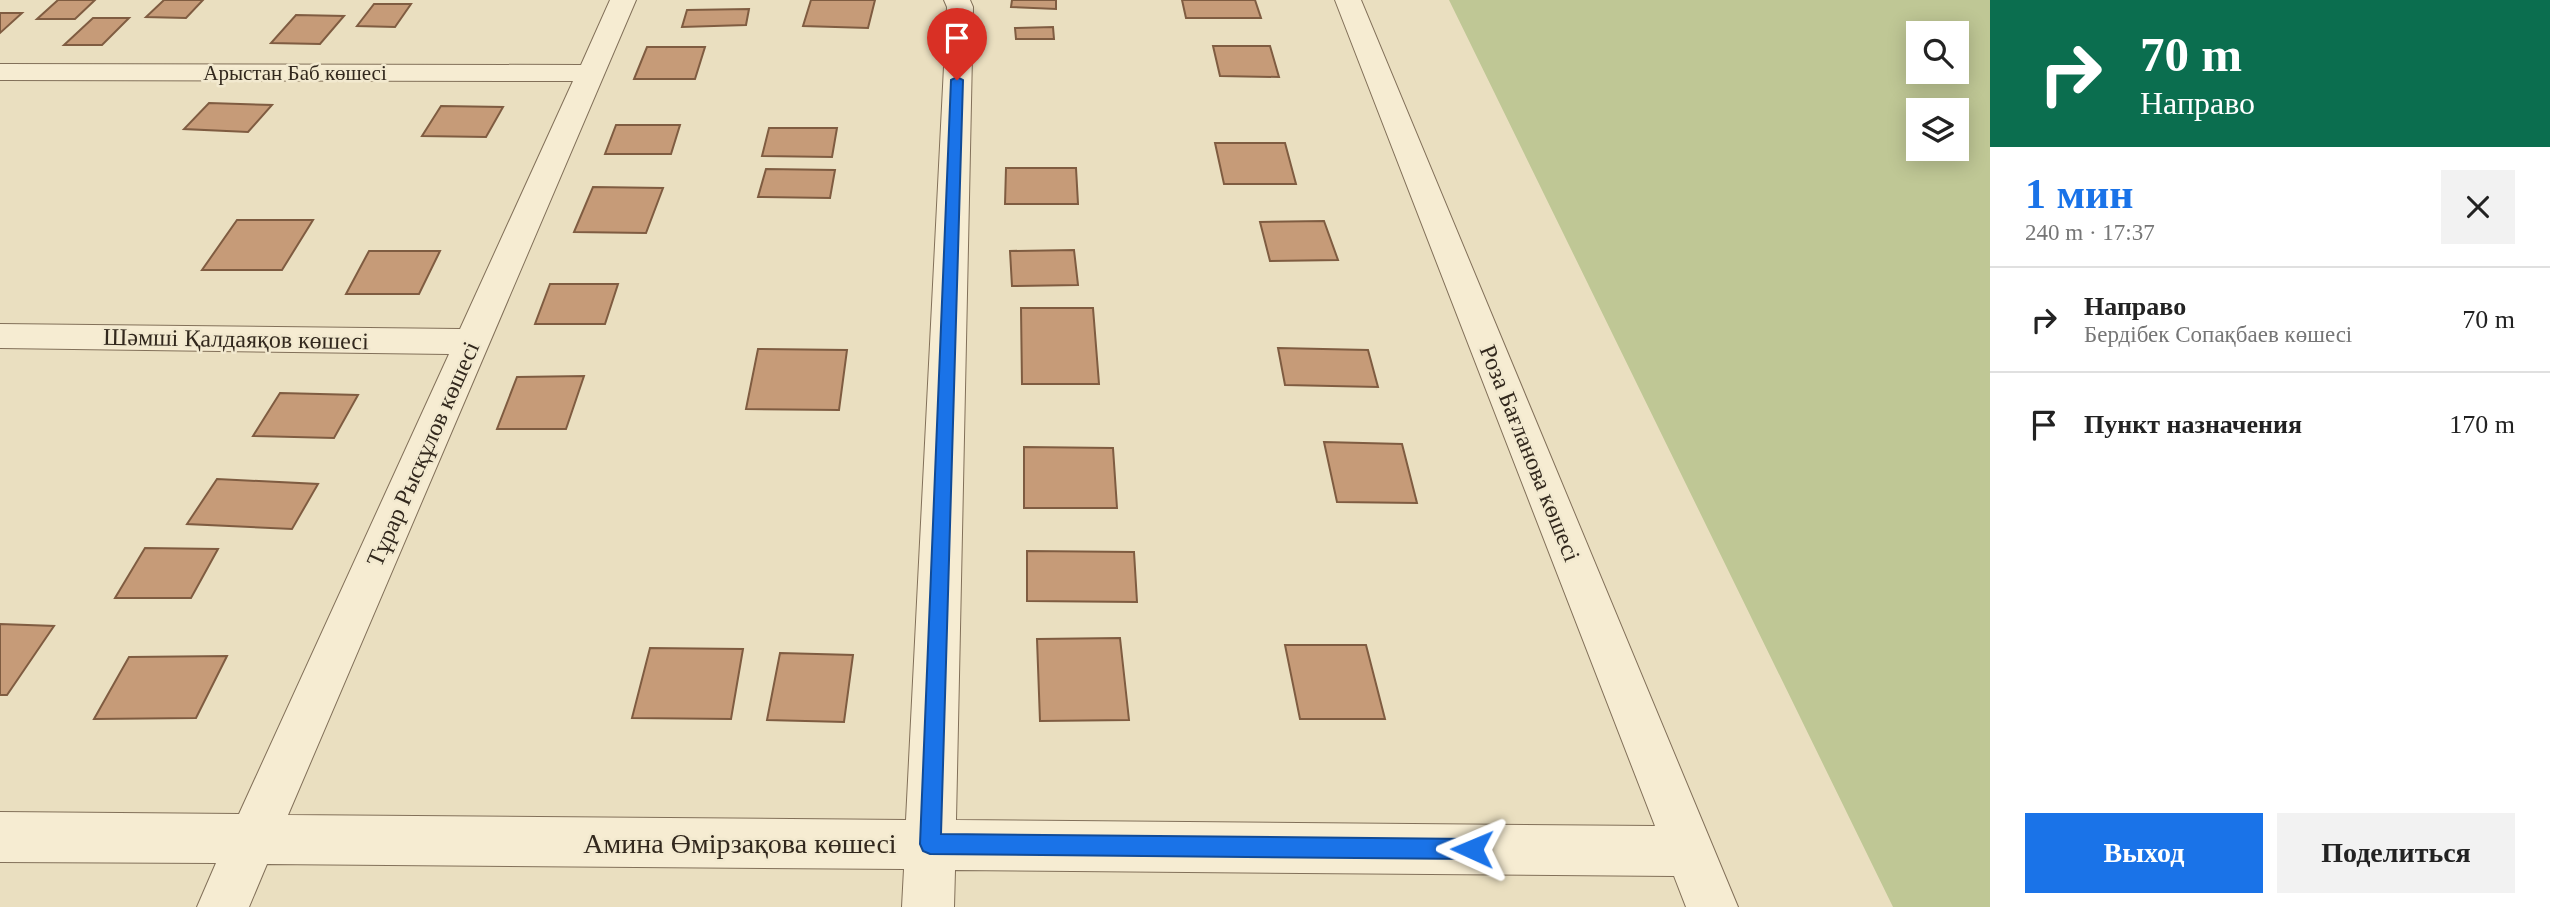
<!DOCTYPE html>
<html lang="ru">
<head>
<meta charset="utf-8">
<style>
  :root { --surface:#fff; --page:#f2f2f2; --text:#222; --muted:#767676; --line:#e0e0e0; --accent:#1a73e8 }
  body { margin:0; font-family:Georgia,serif; background:var(--page); color:var(--text); height:100vh; display:flex; flex-direction:column; font-size:26px; white-space:nowrap }
  * { box-sizing:border-box; margin:0 }
  p { font-size:23px; color:var(--muted) }
  .icon { flex:none; width:38px; height:38px; fill:none; stroke:currentColor; stroke-width:2; stroke-linecap:round; stroke-linejoin:round }
  .map { position:relative; flex:1; overflow:hidden }
  .sheet { display:flex; flex-direction:column; background:var(--surface); width:560px }
  .sheet>* { flex:none }
  .top-card { background:#0b6e4f; color:#fff; overflow:hidden }
  .fabs { position:absolute; left:1906px; top:21px; display:grid; gap:14px }
  .fabs a { display:grid; place-items:center; width:63px; height:63px; border-radius:0px; background:var(--surface); box-shadow:0 4px 18px #0003; font-size:35px }
  .pin { position:absolute; display:grid; place-items:center; width:60px; height:60px; color:#fff; margin:-72px -30px; border-radius:50% 50% 50% 0; rotate:-45deg; box-shadow:0 0 7px #0007 }
  .pin .icon { rotate:45deg }
  .me { position:absolute; width:77px; margin:-38px; rotate:271deg; stroke-linejoin:round; filter:drop-shadow(0 0 5px #0008) }
  .turn { display:flex; align-items:center; gap:24px; height:147px; padding:0 35px; font-size:32px }
  .turn .icon { width:91px; height:91px; stroke-width:2.5 }
  .turn b { display:block; font-size:49px; line-height:60px }
  .round { display:grid; place-items:center; flex:none; width:74px; height:74px; border-radius:0px; background:var(--page) }
  .head { display:flex; align-items:center; justify-content:space-between; height:119px; padding:0 35px }
  h1 { font-size:42px; font-weight:700; line-height:52px; color:var(--accent) }
  .primary-button { display:flex; gap:14px; margin-top:auto; padding:14px 35px }
  .primary-button a { flex:1; height:80px; border-radius:0px; background:var(--accent); color:#fff; font-size:28px; font-weight:700; line-height:80px; text-align:center }
  .primary-button a+a { background:var(--page); color:var(--text) }
  ul { padding:0; list-style:none }
  li { display:flex; align-items:center; gap:21px; height:105px; padding:0 35px; border-top:2px solid var(--line) }
  li div { flex:1 }
  li b { display:block; font-size:26px }
  li em { font-style:normal }
  main { display:flex; flex:1; min-height:0 }
  .map>svg:first-child { display:block }
  .green { fill:#bfc795; fill-rule:evenodd }
  .building { fill:#c69b78; stroke:#7f5c41; stroke-width:2 }
  .lines { fill:none; stroke-linecap:round; stroke-linejoin:round }
  .minor-casing { stroke:#827059; stroke-width:2 }
  .minor { fill:#f6ecd2; fill-rule:evenodd }
  .route { fill:#1a73e8; stroke:#114b97; stroke-width:2 }
  .labels { text-anchor:middle; stroke-width:5; stroke-linejoin:round; paint-order:stroke }
  .far-street-label { font-size:21px; fill:#32281d; stroke:#f2e9cf }
  .street-label { font-size:24px; fill:#32281d; stroke:#f2e9cf }
  .near-street-label { font-size:28px; fill:#32281d; stroke:#f2e9cf }
</style>
</head>
<body>
<main>
<div class="map">
<svg width="1990" height="907" viewBox="0 0 1990 907">
  <rect width="100%" height="100%" fill="#eadfc0"/>
  <path class="green" d="M1449 0H1990V907H1893ZM1918 33H1956V72H1918ZM1918 110H1956V149H1918Z"/>
  <path class="building" d="M58 0H95L75 19H37Z
    M164 0H203L186 18 146 17Z
    M811 0H875L868 28 803 26Z
    M1012 0H1056V9L1011 7Z
    M1182 0H1255L1261 18H1186Z
    M374 4H411L395 27 357 26Z
    M749 9 746 25 682 27 687 10Z
    M0 13H22L0 33Z
    M296 15 344 16 320 44 271 43Z
    M93 18H129L102 45H64Z
    M1053 27 1054 39H1016L1015 28Z
    M1213 46H1270L1279 77 1220 76Z
    M647 47H705L695 79H634Z
    M209 103 272 105 248 132 184 129Z
    M441 106 503 107 486 137 422 136Z
    M616 125H680L671 154H605Z
    M769 128H837L832 157 762 156Z
    M1215 143H1285L1296 184H1224Z
    M1006 168H1076L1078 204H1005Z
    M766 169 835 170 830 198 758 197Z
    M593 187 663 188 646 233 574 232Z
    M237 220H313L282 270H202Z
    M1324 221 1338 260 1270 261 1260 222Z
    M1074 250 1078 285 1012 286 1010 251Z
    M369 251H440L419 294H346Z
    M550 284H618L605 324H535Z
    M1021 308H1093L1099 384H1022Z
    M1278 348 1368 350 1378 387 1285 385Z
    M758 349 847 350 839 410 746 409Z
    M584 376 566 429H497L517 377Z
    M280 393 358 395 334 438 253 436Z
    M1324 442 1402 444 1417 503 1337 502Z
    M1024 447 1113 448 1117 508H1024Z
    M217 479 318 484 292 529 187 524Z
    M145 548 218 549 191 598H115Z
    M1027 551 1134 552 1137 602 1027 601Z
    M0 624 54 626 7 695H0Z
    M1120 638 1129 720 1040 721 1037 639Z
    M1285 645H1366L1385 719H1300Z
    M650 648 743 649 731 719 632 718Z
    M780 653 853 655 844 722 767 720Z
    M227 656 196 718 94 719 129 657Z"/>
  <g class="lines">
    <defs>
      <path id="minor" d="M610 0H636L288 815 906 820 947 7 944 0H970L973 7 956 820 1655 826 1335 0H1361L1738 907H1686L1674 876 955 870 954 907H902L904 869 267 864 249 907H197L216 863 0 862V812L239 814 449 354 0 348V324L460 329 573 81 0 80V64L581 65Z"/>
    </defs>
    <use href="#minor" class="minor-casing"/>
    <use href="#minor" class="minor"/>
  </g>
  <path class="route" d="M957 77 963 80 941 834 1472 839 1480 842 1483 849 1480 856 1472 859 930 854 923 851 920 844 951 80Z"/>
  <g class="labels">
    <g class="far-street-label">
      <text x="295" y="80">Арыстан Баб көшесі</text>
    </g>
    <g class="street-label">
      <text transform="translate(236 339) rotate(1)" y="8">Шәмші Қалдаяқов көшесі</text>
      <text transform="translate(1530 453) rotate(68)" y="8">Роза Бағланова көшесі</text>
      <text transform="translate(423 454) rotate(-66)" y="8">Тұрар Рысқұлов көшесі</text>
    </g>
    <g class="near-street-label">
      <text x="740" y="853">Амина Өмірзақова көшесі</text>
    </g>
  </g>
</svg>
<div class="fabs">
<a><svg class="icon" aria-label="search" viewBox="0 0 24 24"><circle cx="10" cy="10" r="6"/><path d="M15 15l6 6"/></svg></a>
<a><svg class="icon" aria-label="layers" viewBox="0 0 24 24"><path d="M12 4l9 5-9 5-9-5zM3 14l9 5 9-5"/></svg></a>
</div>
<div class="pin" style="left:957px;top:80px;background:#d93025"><svg class="icon" aria-label="arrive" viewBox="0 0 24 24"><path d="M6 21V4h12l-3 4 3 4H6"/></svg></div>
<svg class="me" style="left:1472px;top:849px" viewBox="-20 -20 40 40"><path d="M0-17L14 15 0 8-14 15z" fill="#1a73e8" stroke="#fff" stroke-width="4"/></svg>
</div>
<section class="sheet">
<div class="top-card">
<div class="turn"><svg class="icon" aria-label="right" viewBox="0 0 24 24"><path d="M7 20v-9h11M14 6l5 5-5 5"/></svg><div><b>70 m</b>Направо</div></div>
</div>
<div class="head"><div><h1>1 мин</h1><p>240 m · 17:37</p></div><a class="round"><svg class="icon" aria-label="close" viewBox="0 0 24 24"><path d="M6 6l12 12M18 6L6 18"/></svg></a></div>
<ul>
<li><svg class="icon" aria-label="right" viewBox="0 0 24 24"><path d="M7 20v-9h11M14 6l5 5-5 5"/></svg><div><b>Направо</b><p>Бердібек Сопақбаев көшесі</p></div><em>70 m</em></li>
<li><svg class="icon" aria-label="arrive" viewBox="0 0 24 24"><path d="M6 21V4h12l-3 4 3 4H6"/></svg><div><b>Пункт назначения</b></div><em>170 m</em></li>
</ul>
<div class="primary-button"><a>Выход</a><a>Поделиться</a></div>
</section>
</main>
</body>
</html>
